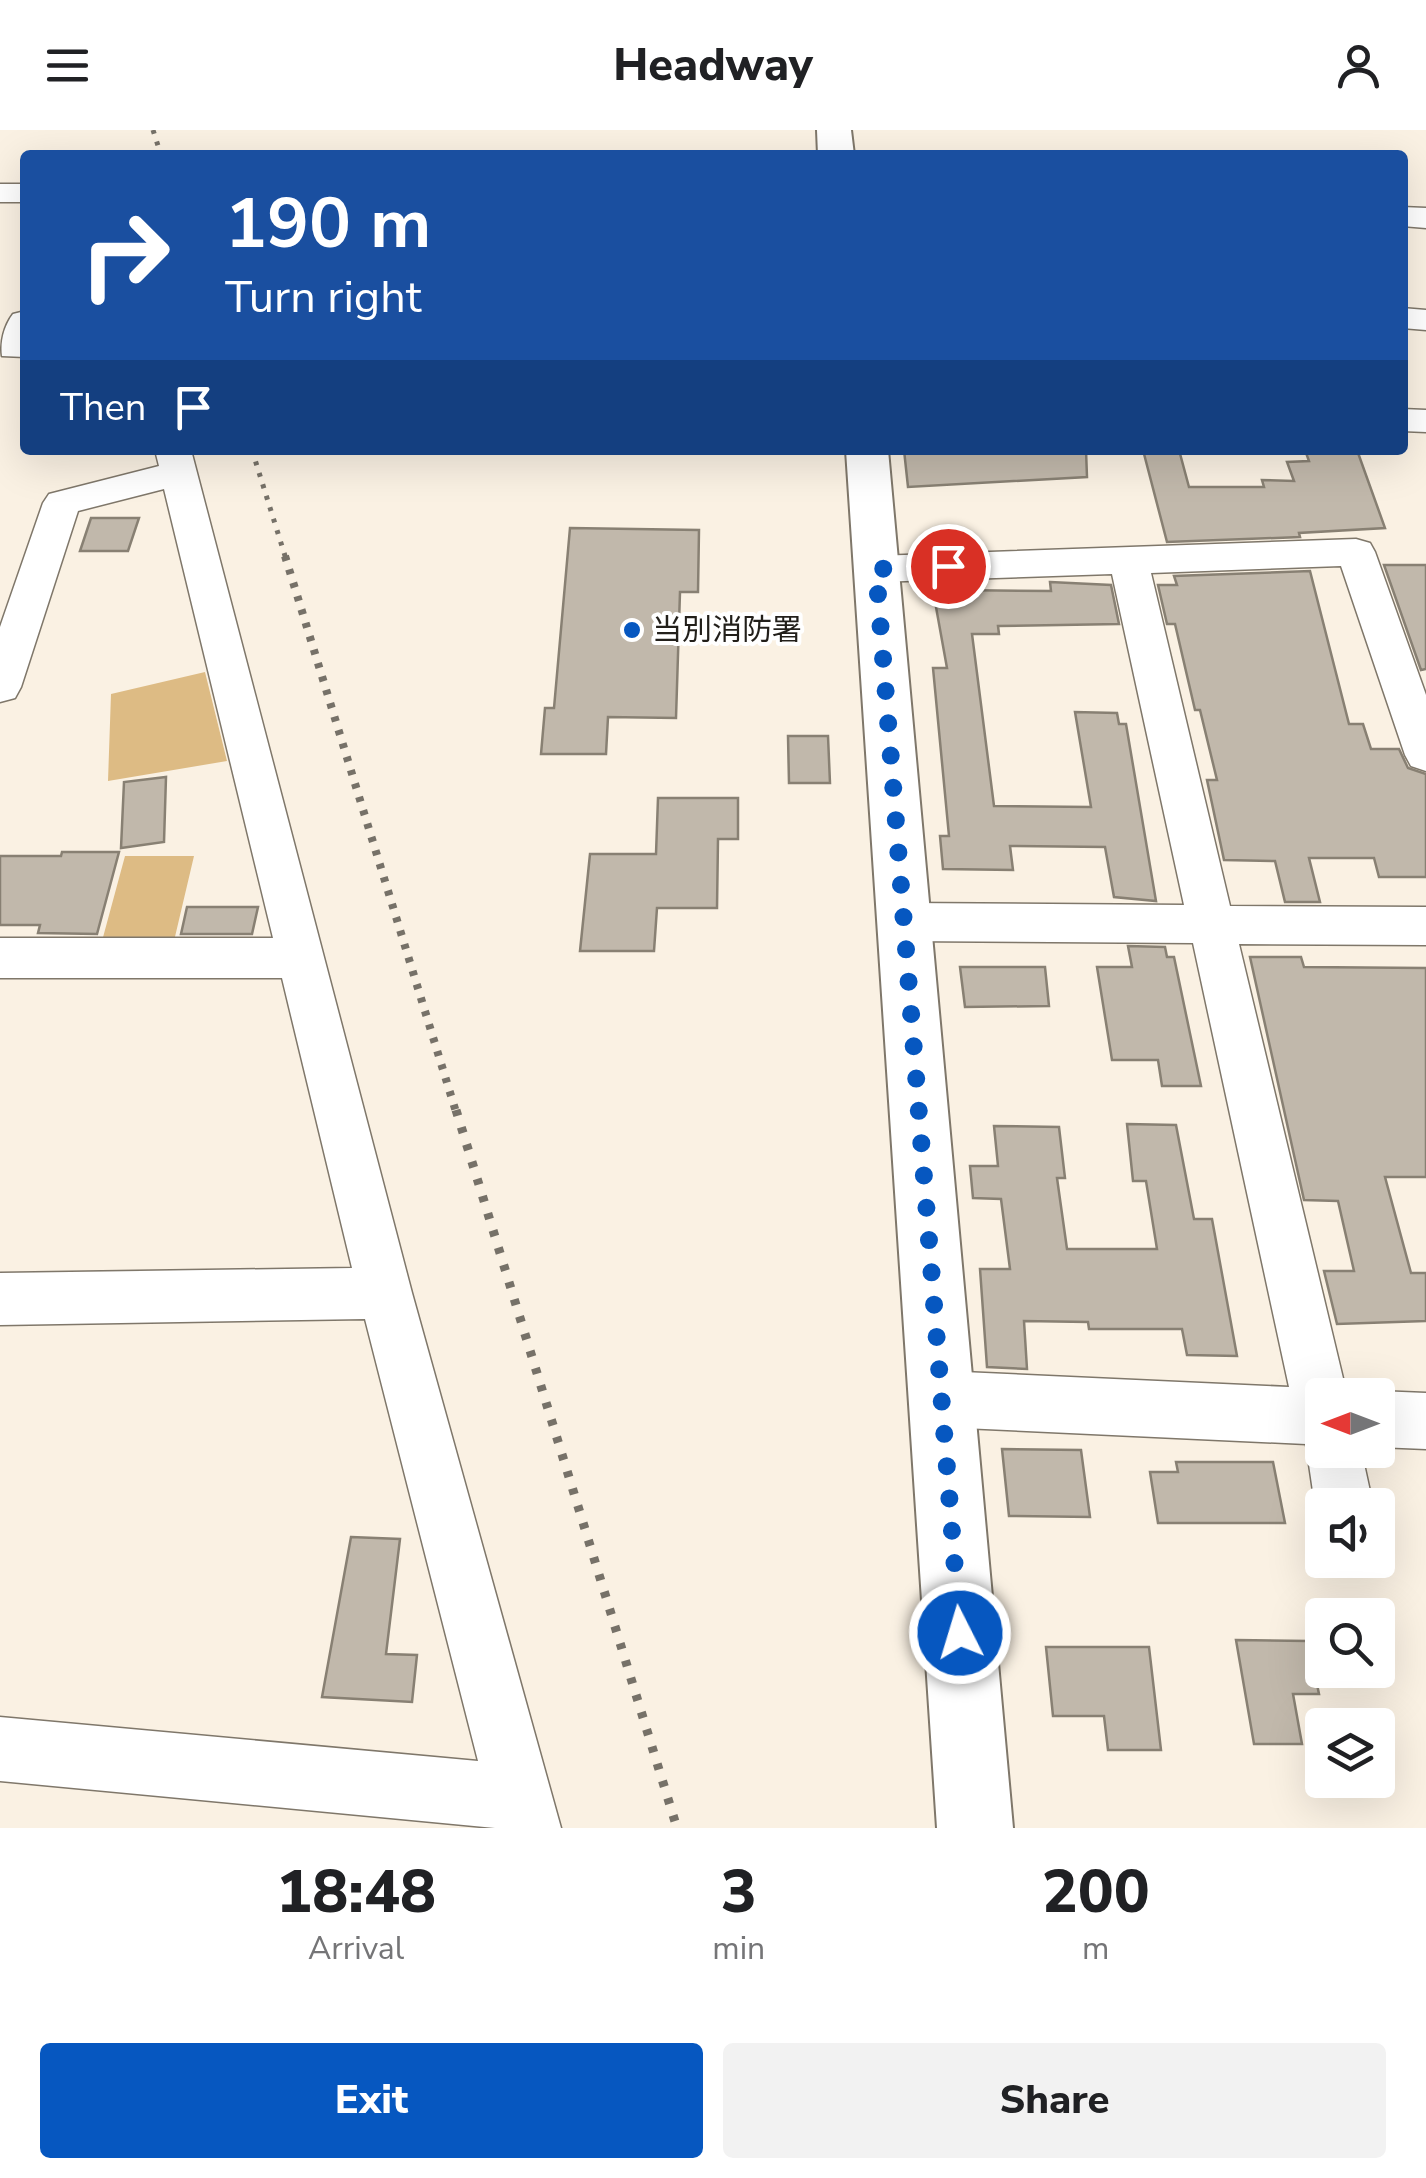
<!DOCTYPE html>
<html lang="en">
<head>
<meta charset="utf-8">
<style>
  :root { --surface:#fff; --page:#f2f2f2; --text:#202124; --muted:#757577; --accent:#0657c0 }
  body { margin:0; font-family:"Nunito Sans","Noto Sans JP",sans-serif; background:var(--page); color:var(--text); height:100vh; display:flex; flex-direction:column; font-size:38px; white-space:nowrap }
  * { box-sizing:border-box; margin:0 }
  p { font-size:32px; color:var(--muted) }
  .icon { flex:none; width:55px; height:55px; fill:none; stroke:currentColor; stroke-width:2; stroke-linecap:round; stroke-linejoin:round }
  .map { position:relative; height:1698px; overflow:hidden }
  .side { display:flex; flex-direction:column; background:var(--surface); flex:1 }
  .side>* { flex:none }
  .banner { position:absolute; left:20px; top:20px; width:1388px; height:305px; border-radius:10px; box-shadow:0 10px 40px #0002; background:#1a4fa0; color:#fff; overflow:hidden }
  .needle { width:65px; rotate:270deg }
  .controls { position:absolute; left:1305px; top:1248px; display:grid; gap:20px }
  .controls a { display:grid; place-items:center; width:90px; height:90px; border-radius:10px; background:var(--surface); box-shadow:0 10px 40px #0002; font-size:50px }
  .pin { position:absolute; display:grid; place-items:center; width:85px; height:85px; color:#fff; margin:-42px; border:5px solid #fff; border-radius:50%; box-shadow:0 2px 10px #0007 }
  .me { position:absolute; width:110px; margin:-55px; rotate:355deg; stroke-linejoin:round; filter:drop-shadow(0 0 8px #0008) }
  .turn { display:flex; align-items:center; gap:35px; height:210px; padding:0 40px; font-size:45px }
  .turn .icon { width:130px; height:130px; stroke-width:2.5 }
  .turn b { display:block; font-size:70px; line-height:85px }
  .then { display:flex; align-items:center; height:95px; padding:0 40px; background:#0003; gap:20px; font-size:38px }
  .eta { display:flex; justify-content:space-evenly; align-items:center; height:170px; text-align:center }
  .eta b { font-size:60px; font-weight:800; line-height:70px }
  .action { display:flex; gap:20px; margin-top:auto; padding:20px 40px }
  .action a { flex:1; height:115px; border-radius:10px; background:var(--accent); color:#fff; font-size:40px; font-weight:800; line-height:115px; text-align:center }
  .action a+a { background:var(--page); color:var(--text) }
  header { display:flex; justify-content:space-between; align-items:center; height:130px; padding:0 40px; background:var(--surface); font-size:45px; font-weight:800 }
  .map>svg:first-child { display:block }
  .green { fill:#ddbb84 }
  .building { fill:#c1b8ab; stroke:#888073; stroke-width:2.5 }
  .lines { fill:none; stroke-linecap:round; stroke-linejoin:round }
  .minor-casing { stroke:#7f776a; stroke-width:3 }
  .primary-casing { stroke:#7f776a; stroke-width:4 }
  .minor { fill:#fff; fill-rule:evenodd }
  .primary { fill:#fff; fill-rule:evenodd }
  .rail-far2 { stroke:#767168; stroke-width:5; stroke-dasharray:4 8; stroke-linecap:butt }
  .rail-far1 { stroke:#767168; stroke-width:8; stroke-dasharray:5 9; stroke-linecap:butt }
  .rail { stroke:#767168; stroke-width:9; stroke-dasharray:6 12; stroke-linecap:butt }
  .route { stroke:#0657c0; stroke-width:18; stroke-dasharray:0 32.4 }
  .poi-dot { fill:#0657c0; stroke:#fff; stroke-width:4 }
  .labels { text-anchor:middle; stroke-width:8; stroke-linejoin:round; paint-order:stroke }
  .poi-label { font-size:30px; fill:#221f1a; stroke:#fff; text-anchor:start }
</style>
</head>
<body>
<header><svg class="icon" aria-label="menu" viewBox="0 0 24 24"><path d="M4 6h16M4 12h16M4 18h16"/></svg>Headway<svg class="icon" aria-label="person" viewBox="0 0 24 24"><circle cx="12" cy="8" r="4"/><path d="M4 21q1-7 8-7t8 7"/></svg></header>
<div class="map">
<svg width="1426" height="1698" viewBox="0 0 1426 1698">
  <rect width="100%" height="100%" fill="#faf1e3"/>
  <path class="green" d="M205 542 227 631 108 651 111 564Z
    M125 726H194L174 811H102Z"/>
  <path class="building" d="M904 320H1086L1087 347 908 357Z
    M1143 320H1179L1189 357H1264L1262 350 1294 351 1287 332 1309 331 1305 320H1357L1385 398 1299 403 1300 407 1167 412Z
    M91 388H139L128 421H80Z
    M570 398 699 400 698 462H680L676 588 608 587 606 624H541L545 578H554Z
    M1384 435H1426V539L1421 540Z
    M1310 441 1349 594H1363L1371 619H1399L1408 638 1426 644V747H1379L1374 728H1309L1320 772H1285L1275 731 1224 730 1207 650H1217L1200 580H1195L1175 494H1167L1158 455H1177L1174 446Z
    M1050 452 1111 455 1119 494 998 496 999 504H972L994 676 1091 677 1075 582 1117 583 1119 594H1126L1156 771 1114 767 1105 717 1010 716 1013 740 943 739 940 706H949L933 538H947L934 466H954V460L1051 461Z
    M788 606H828L830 653H789Z
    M166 647 164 712 121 718 124 652Z
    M658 668H738V709H718L717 778H657L654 821H580L590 724H656Z
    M62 722H119L97 804 38 803 40 795H0V726H61Z
    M187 777H258L252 804H181Z
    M1128 816 1165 817 1167 827H1174L1201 956H1162L1158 930H1112L1097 837H1132Z
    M1250 827H1301L1304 837 1426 838V1047H1385L1411 1143H1426V1191L1337 1194 1324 1141H1354L1338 1071 1304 1070Z
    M960 837H1045L1049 876 965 877Z
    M1127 994 1176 995 1194 1089H1212L1237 1226 1187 1225 1182 1199H1089L1088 1192 1024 1191 1027 1239 987 1237 980 1139H1010L1001 1069 973 1068 970 1036H998L994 996 1059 997 1065 1048H1057L1067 1119H1157L1146 1051H1133Z
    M1002 1319 1081 1320 1090 1387 1009 1386Z
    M1176 1332H1273L1285 1393H1158L1150 1342H1178Z
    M351 1407 400 1409 386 1524 417 1525 412 1572 322 1567Z
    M1236 1510 1308 1511 1319 1564H1293L1302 1614H1254Z
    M1046 1517H1149L1161 1620H1108L1104 1586H1053Z"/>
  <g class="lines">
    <defs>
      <path id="minor" d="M0 54H25V72H0Z
        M1402 77 1426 78V98L1402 96Z
        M1402 178 1426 180V200L1402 198Z
        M25 181V227L2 226C0 212 4 196 13 184Z
        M1402 279 1426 280V302L1402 301Z
        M155 320H191L412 1163 561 1698H495L0 1651V1587L478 1631 365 1189 0 1195V1143L352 1138 282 848H0V808H273L164 359 78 381 21 557 15 568 0 572V497L43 373 49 364 159 336Z
        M1356 409 1370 413 1375 422 1426 565V641L1411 636 1405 625 1341 436 1151 443 1230 776 1426 777V815L1239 814 1347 1265H1322V1320H1361L1373 1375H1322V1394L1315 1375 1306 1314 941 1297 921 1289 913 1269 921 1249 941 1241 1289 1257 1193 813 904 811 888 805 881 792 888 779 904 773 1184 775 1112 444 876 452 862 449 856 439 862 429 876 426Z
        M1378 1261 1426 1263V1319L1378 1317V1265H1368Z"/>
      <path id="primary" d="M817 0H851L854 25H818Z
        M846 320H888L1013 1698H937Z"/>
    </defs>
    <use href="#minor" class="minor-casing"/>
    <use href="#primary" class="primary-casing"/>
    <use href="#minor" class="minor"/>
    <use href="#primary" class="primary"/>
    <path class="rail-far2" d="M153 0 161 25
      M252 320 286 429"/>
    <path class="rail-far1" d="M285 426 456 982"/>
    <path class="rail" d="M456 980 677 1698"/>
  </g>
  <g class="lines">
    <path class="route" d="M948 436 876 439 960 1503"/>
  </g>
  <circle class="poi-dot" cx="632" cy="500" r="10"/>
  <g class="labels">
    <g class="poi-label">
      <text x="652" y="510">当別消防署</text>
    </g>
  </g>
</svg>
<div class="controls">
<a><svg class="needle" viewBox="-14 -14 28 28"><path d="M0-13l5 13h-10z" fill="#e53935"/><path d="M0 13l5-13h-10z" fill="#757577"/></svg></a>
<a><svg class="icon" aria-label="sound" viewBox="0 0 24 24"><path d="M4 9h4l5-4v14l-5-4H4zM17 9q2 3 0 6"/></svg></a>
<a><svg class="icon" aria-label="search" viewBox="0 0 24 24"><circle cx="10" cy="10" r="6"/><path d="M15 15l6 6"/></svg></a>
<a><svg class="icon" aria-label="layers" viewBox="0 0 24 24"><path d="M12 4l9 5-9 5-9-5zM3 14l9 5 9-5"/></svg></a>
</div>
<div class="pin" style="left:948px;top:436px;background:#d93025"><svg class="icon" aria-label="arrive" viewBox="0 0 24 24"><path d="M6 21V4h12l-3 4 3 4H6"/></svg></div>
<svg class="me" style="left:960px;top:1503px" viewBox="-20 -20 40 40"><circle r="17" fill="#0657c0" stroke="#fff" stroke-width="3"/><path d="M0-11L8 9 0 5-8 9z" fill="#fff"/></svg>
<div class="banner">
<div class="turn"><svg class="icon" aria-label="right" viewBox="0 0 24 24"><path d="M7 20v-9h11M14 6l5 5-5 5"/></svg><div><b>190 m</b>Turn right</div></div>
<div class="then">Then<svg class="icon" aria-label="arrive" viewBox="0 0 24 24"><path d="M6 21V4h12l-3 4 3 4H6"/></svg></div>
</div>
</div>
<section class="side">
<div class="eta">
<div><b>18:48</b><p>Arrival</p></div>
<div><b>3</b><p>min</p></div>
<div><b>200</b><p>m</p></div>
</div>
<div class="action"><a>Exit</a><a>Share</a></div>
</section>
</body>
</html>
